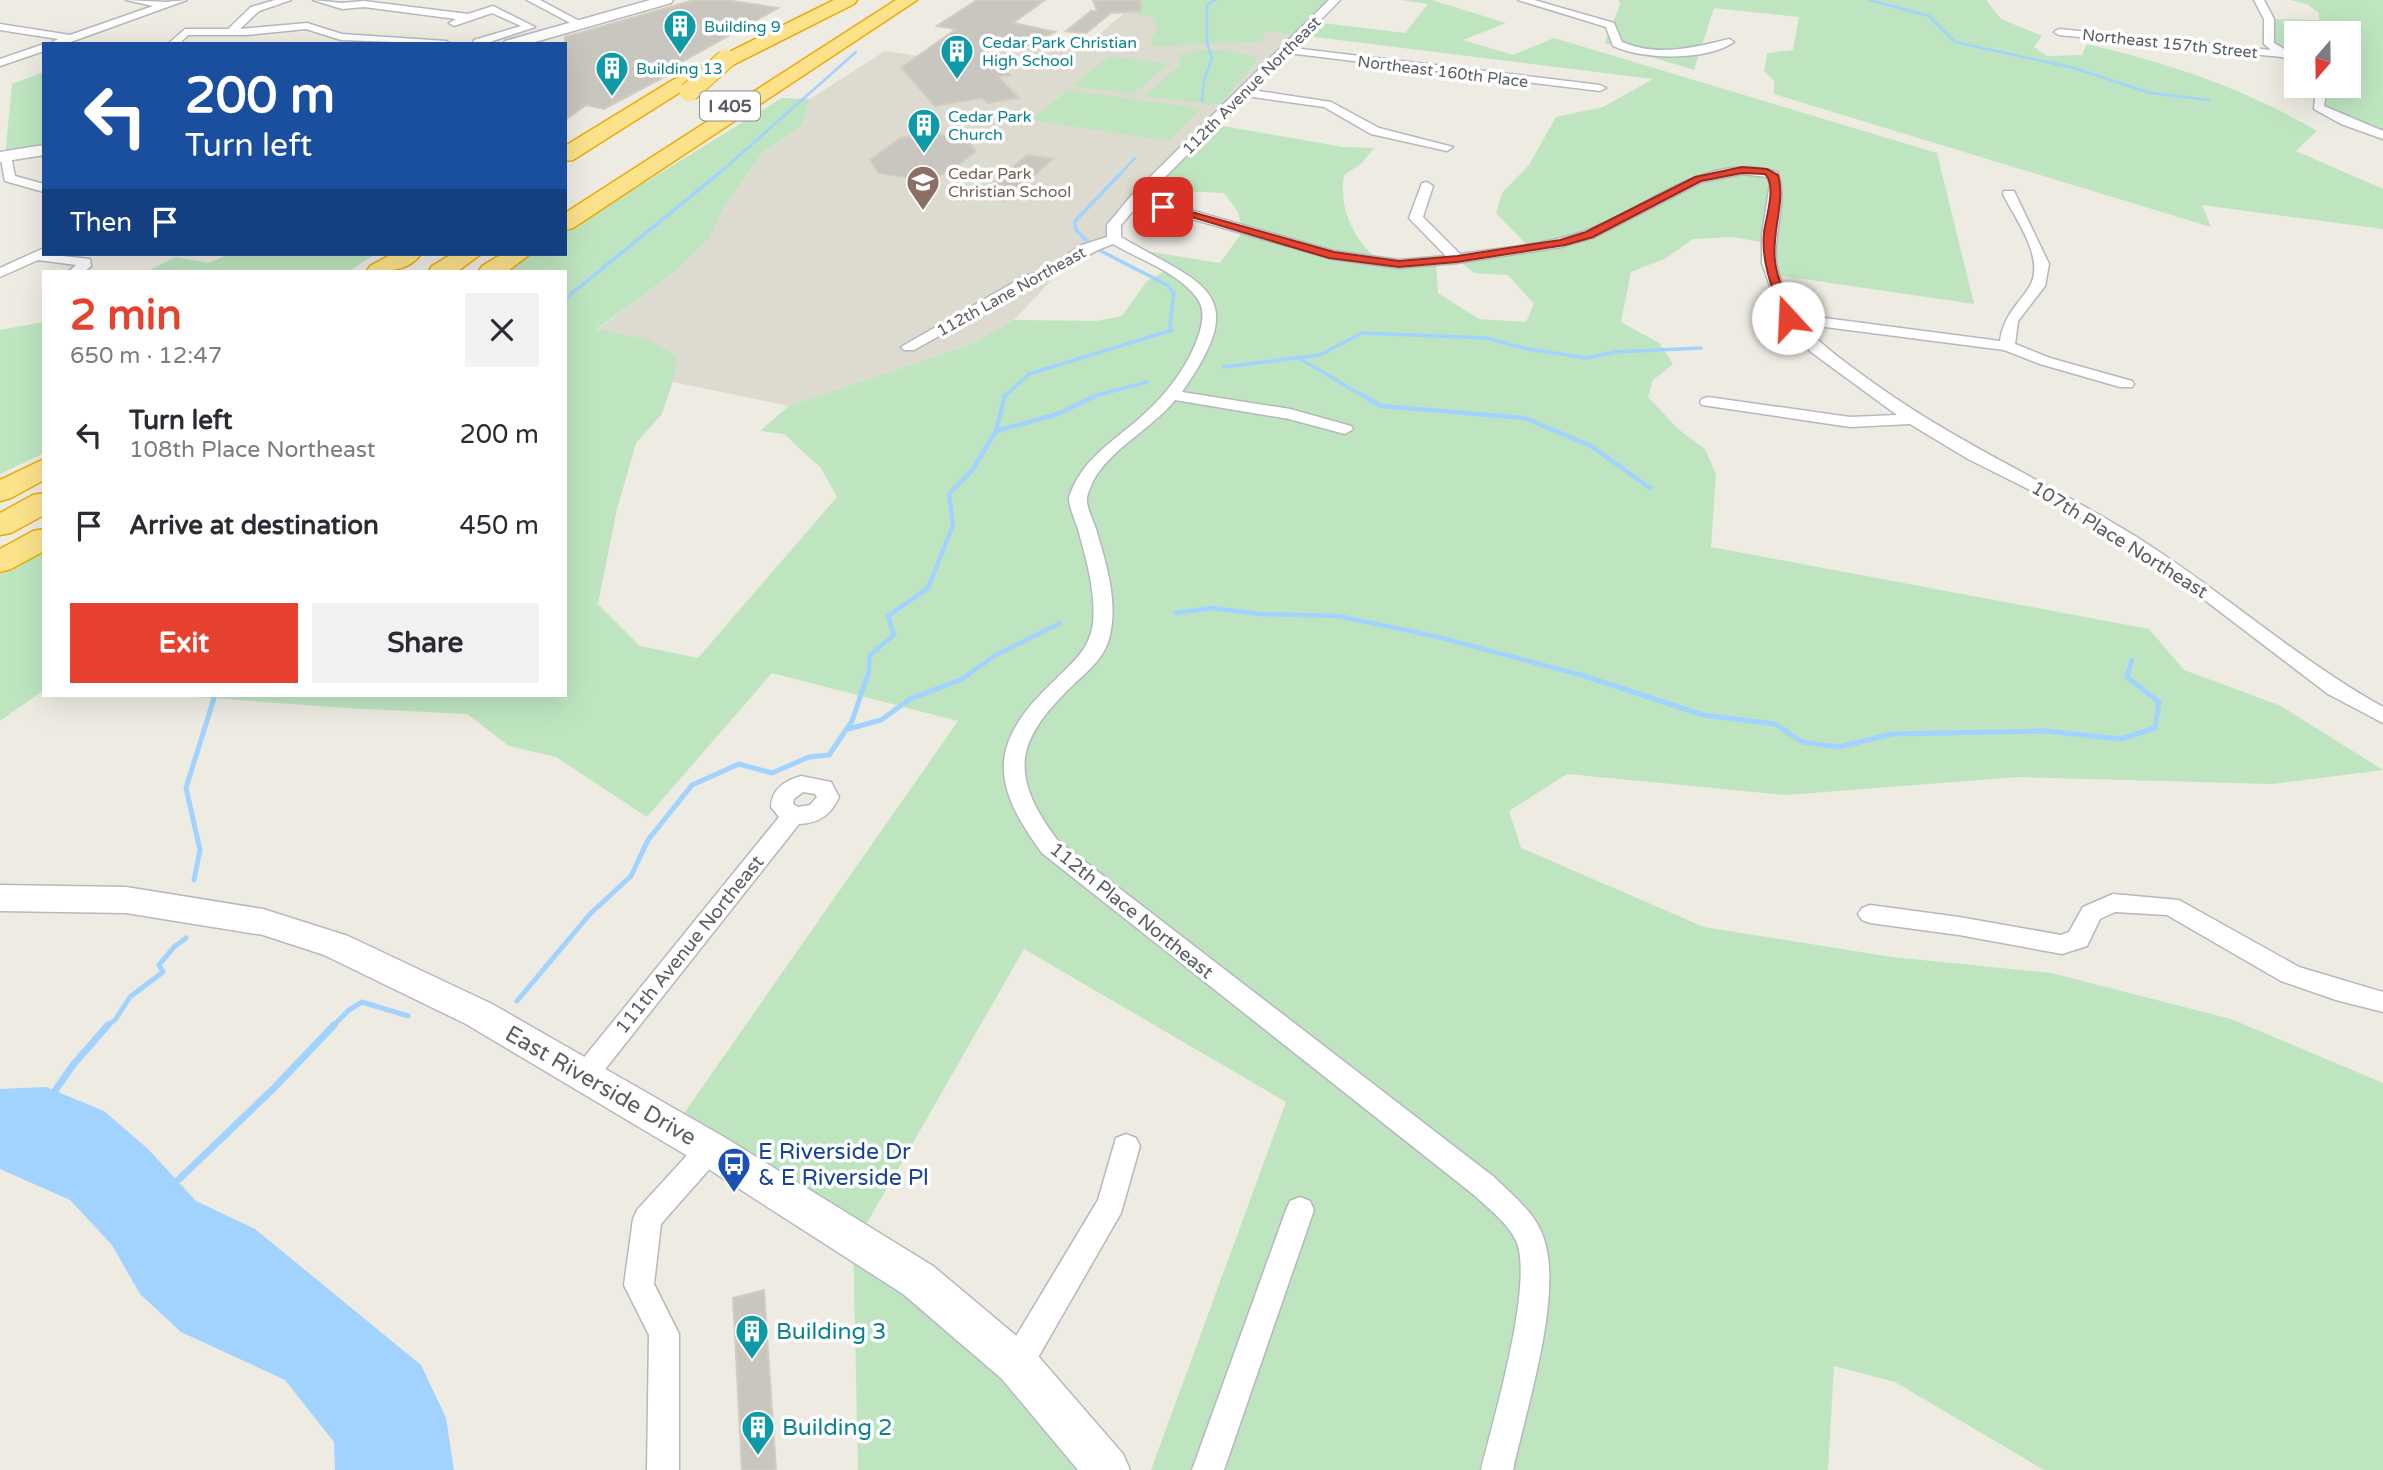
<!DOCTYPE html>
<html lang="en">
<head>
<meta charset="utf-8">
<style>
  :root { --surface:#fff; --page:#f2f2f3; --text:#2b2b33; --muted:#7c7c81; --accent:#e6422f }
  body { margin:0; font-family:"Varela Round",sans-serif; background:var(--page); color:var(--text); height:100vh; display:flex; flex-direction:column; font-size:26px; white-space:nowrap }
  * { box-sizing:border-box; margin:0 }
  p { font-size:23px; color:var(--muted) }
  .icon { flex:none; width:38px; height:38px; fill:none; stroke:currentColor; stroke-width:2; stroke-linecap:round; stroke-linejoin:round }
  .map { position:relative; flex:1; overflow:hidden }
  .details { position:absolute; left:42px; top:270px; width:525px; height:427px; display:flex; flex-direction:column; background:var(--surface); border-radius:0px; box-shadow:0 7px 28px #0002 }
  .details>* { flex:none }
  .hud { position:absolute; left:42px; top:42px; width:525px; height:214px; border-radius:0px; box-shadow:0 7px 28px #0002; background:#1a4fa0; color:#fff; overflow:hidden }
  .needle { width:46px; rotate:200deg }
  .fabs { position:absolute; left:2284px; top:21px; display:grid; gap:14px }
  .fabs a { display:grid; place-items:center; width:77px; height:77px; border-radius:0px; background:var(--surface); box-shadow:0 7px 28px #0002; font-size:35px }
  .pin { position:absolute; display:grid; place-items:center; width:60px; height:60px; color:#fff; margin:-30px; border-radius:14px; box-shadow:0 4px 10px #0006 }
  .me { position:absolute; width:77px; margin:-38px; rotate:340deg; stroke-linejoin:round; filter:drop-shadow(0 0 5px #0008) }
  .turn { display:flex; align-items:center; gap:24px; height:147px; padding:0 28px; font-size:32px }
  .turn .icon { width:91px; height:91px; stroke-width:2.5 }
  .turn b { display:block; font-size:49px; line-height:60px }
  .then { display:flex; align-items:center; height:66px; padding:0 28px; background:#0003; gap:14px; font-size:26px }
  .round { display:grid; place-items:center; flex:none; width:74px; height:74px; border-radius:0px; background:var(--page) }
  .summary { display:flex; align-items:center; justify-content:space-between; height:119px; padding:0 28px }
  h1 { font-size:42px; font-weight:700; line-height:52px; color:var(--accent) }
  .primary-button { display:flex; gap:14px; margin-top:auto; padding:14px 28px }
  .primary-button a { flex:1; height:80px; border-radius:0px; background:var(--accent); color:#fff; font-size:28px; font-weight:700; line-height:80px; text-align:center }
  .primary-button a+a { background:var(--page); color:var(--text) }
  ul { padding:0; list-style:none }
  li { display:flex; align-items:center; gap:21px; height:91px; padding:0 28px }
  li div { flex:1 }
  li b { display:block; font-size:26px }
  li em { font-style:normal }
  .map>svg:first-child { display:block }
  .education { fill:#dddad0 }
  .green { fill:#bee5c0 }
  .water { fill:#a1d3fe }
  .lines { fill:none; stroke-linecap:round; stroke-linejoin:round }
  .stream-far4 { stroke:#a1d3fe; stroke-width:2.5 }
  .stream-far3 { stroke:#a1d3fe; stroke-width:3.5 }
  .stream-far2 { stroke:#a1d3fe; stroke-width:4.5 }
  .stream-far1 { stroke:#a1d3fe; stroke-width:5 }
  .stream { stroke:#a1d3fe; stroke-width:7 }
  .building { fill:#c8c6bf; stroke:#d2cdc0; stroke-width:2 }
  .street-casing { stroke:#b5b8bc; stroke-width:3 }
  .secondary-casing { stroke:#b6b9be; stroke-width:3 }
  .highway-casing { stroke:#ecaa03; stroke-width:3 }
  .street { fill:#fff; fill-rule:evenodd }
  .secondary { fill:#fff; fill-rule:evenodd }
  .highway { fill:#fbe28b; fill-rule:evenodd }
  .highway-bridge-casing { stroke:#ecaa03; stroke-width:21; stroke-linecap:butt }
  .highway-bridge { stroke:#fbe28b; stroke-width:19 }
  .route { fill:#e6422f; stroke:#962b1f; stroke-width:2 }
  .labels { text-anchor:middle; stroke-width:7; stroke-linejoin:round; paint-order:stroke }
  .far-culture-label { font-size:16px; fill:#0d838f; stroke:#fff; text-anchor:start }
  .far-street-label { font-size:16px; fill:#5a5e63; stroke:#fff }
  .far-education-label { font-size:16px; fill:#785e54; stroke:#fff; text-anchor:start }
  .shield { fill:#fff; stroke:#8c8e92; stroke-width:2 }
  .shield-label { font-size:18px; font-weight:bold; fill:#5a5e63 }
  .street-label { font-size:19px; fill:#5a5e63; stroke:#fff }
  .near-street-label { font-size:23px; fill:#5a5e63; stroke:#fff }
  .near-transit-label { font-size:23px; fill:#164399; stroke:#fff; text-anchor:start }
  .near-culture-label { font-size:23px; fill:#0d838f; stroke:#fff; text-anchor:start }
</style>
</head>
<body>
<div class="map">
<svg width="2383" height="1470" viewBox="0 0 2383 1470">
  <rect width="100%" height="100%" fill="#edebe2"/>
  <path class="education" d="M1124 13 1301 35 1120 216 1114 239 1075 255 1014 320 969 345 789 406 673 382 675 375 597 330 672 274 709 239 724 207 762 153 802 125 810 99 885 51 926 57 1003 51 1018 53 1046 39 1090 42Z"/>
  <path class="green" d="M1119 0H1335L1314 22 1405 33 1428 4 1400 0H1432L1506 23 1463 40 1513 55 1554 38 1937 153 1974 304 1777 275 1773 244 1732 237 1693 239 1666 258 1631 272 1621 322 1659 343 1673 364 1653 380 1648 397 1678 429 1705 449 1716 474 1711 547 2149 629 2184 670 2281 706 2383 770 2272 784 2018 777 1786 795 1567 774 1509 811 1521 848 1704 927 1892 957 2051 973 2231 1019 2383 1083V1470H2044L1895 1382 1834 1366 1828 1470H1151L1286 1102 1024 949 860 1235 673 1129 958 721 772 673 647 817 556 757 509 746 467 714 346 708 170 695H565V271H502L530 254H565V232L782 98 810 99 802 125 762 153 724 207 709 239 672 274 597 329 649 340 676 356 675 375 662 414 636 443 617 509 598 604 640 646 698 658 837 497 821 468 784 434 760 431 789 406 969 345 1014 320 1096 321 1122 316 1147 281 1167 270 1132 249 1220 263 1243 231 1238 212 1224 193 1176 191 1142 193 1212 124 1343 147 1374 148 1361 164 1344 175C1338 210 1355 243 1383 264L1436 259 1438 293 1479 319 1526 322 1534 304 1508 275 1474 273 1457 259 1528 246 1496 213 1502 193 1529 165 1556 117 1603 107 1653 79 1210 24 1267 32 1260 42 1154 46 1150 40 1158 28 1150 19 1156 17 1124 13Z
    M1618 0H1986L2001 19 2042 36 2034 47 2047 56 2082 55 2087 44C2168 63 2244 88 2317 131L2296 151 2383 189V229L2202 205 2211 227 1774 94V81L1764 71 1767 53 1793 50 1799 17 1714 8 1694 70 1605 43C1609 29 1616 18 1620 4Z
    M2290 0H2383V135L2318 107 2321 86H2348V33H2296V61L2269 44V19L2319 20V13L2307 4Z
    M1224 50 1259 58 1220 105 1144 96 1180 65 1179 55 1200 50Z
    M1109 56 1168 64 1133 94 1072 86Z
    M44 72V151L5 156 12 84Z
    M1068 90 1201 109 1169 141 1031 120Z
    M229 254H375L349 271H148L176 257 209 263Z
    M44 322V453L0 474V330Z
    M44 550V690L0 721V575Z
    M853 1237 1107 1470H858Z"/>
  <path class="water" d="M46 1087 104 1111 148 1149 196 1201 255 1229 421 1365 446 1418 454 1470H335L334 1442 285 1380 181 1332 140 1294 112 1245 70 1200 0 1169V1089Z"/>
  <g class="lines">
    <path class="stream-far4" d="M1870 0 1929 16 1955 42 2074 68 2150 93 2209 100
      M1202 101 1204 81 1212 58 1207 42V5L1215 0
      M716 176 856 52
      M1118 176 1135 158"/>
    <path class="stream-far3" d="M1088 242 1076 230 1075 221 1120 174
      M565 299 718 174
      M1297 357 1365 397
      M1224 367 1320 355 1362 333 1487 338 1527 349 1587 358 1615 352 1701 348
      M1004 397 1029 374 1172 330 1170 324 1174 293 1167 285 1101 251
      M1091 397 1147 382"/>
    <path class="stream-far2" d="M1362 395 1381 406 1525 418 1591 446 1650 488
      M996 431 1058 414 1097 395
      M1176 613 1212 608 1260 614 1338 616 1438 637 1585 676
      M868 676 870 655 894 635 888 616 928 588 953 525 949 494 973 469 996 431 1005 395
      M966 676 996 655 1060 623
      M2127 676 2132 660"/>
    <path class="stream-far1" d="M1578 674 1703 715 1775 724 1802 742 1839 747 1892 734 2047 731 2121 739 2155 728 2159 702 2127 677 2128 674
      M848 729 881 720 910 699 960 680 969 674
      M194 880 200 850 186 788 215 695
      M517 1001 590 914 631 876 648 840 692 785 739 764 772 773 809 757 829 755 852 721 868 674
      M105 1027 115 1020 130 997 163 972 159 965 174 947 186 938
      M332 1027 349 1010 362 1002 408 1016"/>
    <path class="stream" d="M52 1095 73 1065 108 1025
      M173 1185 274 1088 334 1025"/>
  </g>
  <path class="building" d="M694 0H726L778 8 664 72 670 74 604 109 586 105 565 120V37Z
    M977 0H1045L1013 23 1055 32 1027 46 986 51 1010 75 998 77 1019 98 987 103 982 98 935 106 901 68 956 29 937 26Z
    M1093 0H1140L1141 11 1111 13 1085 34 1066 31 1091 11H1097Z
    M932 133 966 139 976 151 948 173 915 179 879 173 870 160 900 138Z
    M1027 155 1053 159 1005 201 978 196Z
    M764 1290 776 1470H742L733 1298Z"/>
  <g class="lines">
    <defs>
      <path id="street" d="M126 0 165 2 187 0 65 44H49L58 39 0 30V24L70 35 153 6Z
        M275 0H291L259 11 240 29 307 23 342 34 446 41 451 44 341 40 306 29 247 35H188L179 44H168L185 29H228L251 7Z
        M313 0 342 3 364 1 468 14 493 6 535 27 484 44H474V40L521 26 492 13 454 26 449 23 456 19 364 7 342 9Z
        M527 0H540L585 24 576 26Z
        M1329 0H1340L1293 48 1600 85 1606 88 1600 91 1288 53 1252 90 1331 102 1379 128 1453 147 1447 151 1371 134 1324 107 1246 96 1145 197 1334 251 1399 260 1446 256 1409 218 1422 183 1427 182 1433 186 1423 217 1460 254C1501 248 1543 245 1582 232 1647 210 1704 150 1777 172 1789 194 1773 235 1776 261 1778 278 1788 298 1794 314L2000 341C2004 316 2014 309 2028 289 2048 261 2015 219 2003 194L2004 191H2014L2049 264 2045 286 2018 321 2015 344 2050 358 2132 381 2134 384 2132 387H2120L2040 364 2004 350 1802 324C1824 348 1849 365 1875 384 1957 443 2049 483 2135 536 2220 589 2295 658 2383 707V723L2328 694 2202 598 2126 546 2060 505 1968 459 1910 424 1850 427 1702 405 1700 402 1702 399 1708 397 1850 417 1897 415 1811 352 1781 318 1762 263V234L1770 184 1767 177 1742 174 1702 182 1595 237 1561 247 1457 263 1399 268 1333 259 1139 204 1121 225V237C1204 286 1253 291 1182 392L1290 409 1351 426 1353 429 1345 434 1289 419 1175 400C1151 430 1109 449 1092 483 1091 487 1087 494 1087 498 1086 507 1093 520 1096 529 1106 563 1119 603 1109 639 1104 658 1087 672 1073 685 1015 741 1008 774 1058 841L1494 1177C1512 1195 1536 1213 1544 1239 1563 1296 1526 1410 1513 1470H1481C1493 1421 1533 1287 1517 1243 1510 1225 1488 1208 1474 1195L1042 853C988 780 990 741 1056 679 1073 662 1090 649 1093 623 1096 591 1086 559 1078 529 1075 520 1069 507 1069 498 1070 494 1073 487 1075 483 1090 454 1119 437 1142 416 1167 394 1189 365 1199 334 1203 322 1205 309 1197 298 1178 272 1140 260 1113 244 1085 253 1063 274 1035 282L914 350H904L901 347 1025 276 1042 271 1082 245 1107 237V225L1131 196Z
        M1518 0H1534L1614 23 1622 42C1657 57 1693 48 1729 39L1734 42C1706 61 1644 60 1613 46L1606 27Z
        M2254 0H2264L2274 19V43L2296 56V64L2282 57 2059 35 2054 32 2059 29 2271 50 2264 44V19Z
        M44 44V51L0 66V59Z
        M2316 86H2327L2324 106 2383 131V139L2341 124 2314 109Z
        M5 152 11 156 15 176 44 184V192L5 181 0 154Z
        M44 248V254L90 259 91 266 85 271H69L76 265 38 260 0 277V268Z
        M801 776 831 782 839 797C831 815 819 823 799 824L595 1082 586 1085 577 1082 573 1074 577 1066 779 817 771 807C772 788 785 781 801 776ZM803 792 815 794 817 797 810 805 798 807 793 804 794 799Z
        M2113 894 2179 900 2299 967 2383 992V1012L2336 1000 2281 981 2167 915 2115 912 2100 919 2087 946 2062 954 1959 935 1870 923 1862 920 1858 914 1862 908 1870 905 1959 917 2061 935 2069 932 2083 907Z
        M1126 1134 1136 1138 1140 1146 1121 1213 1028 1375 1017 1379 1006 1375 1002 1364 1006 1353 1098 1200 1116 1138Z
        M710 1137 720 1141 724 1149 720 1157 661 1224 654 1284 679 1334V1470H647L649 1335 624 1285 633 1219 637 1210 700 1141Z
        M1300 1197 1310 1201 1314 1210 1224 1470H1192L1286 1210 1290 1201Z"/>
      <path id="secondary" d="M650 0H673L671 3 528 44H503L505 41Z
        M44 145V155L0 162V152Z
        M0 885 126 887 263 909 348 936 492 1004 724 1137 933 1266 1032 1349 1123 1454 1130 1470H1078L1002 1379 903 1294 696 1161 466 1024 324 955 263 935 126 913 0 911Z"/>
      <path id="highway" d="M834 0H857L854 4 685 89 573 160 565 161V146L671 81Z
        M896 0H917L573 228 565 230V213Z
        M392 254H421C408 272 387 271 367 271L370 266Z
        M452 254H481L458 271H429L432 266Z
        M502 254H530L508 271H479L482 266Z
        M44 459V480L11 498 0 501V480Z
        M44 493V515L11 533 0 535V513L33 495Z
        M44 529V551L11 569 0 572V549L33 531Z"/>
    </defs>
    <use href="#street" class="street-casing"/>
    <use href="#secondary" class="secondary-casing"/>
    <use href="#highway" class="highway-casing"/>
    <use href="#street" class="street"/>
    <use href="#secondary" class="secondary"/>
    <use href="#highway" class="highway"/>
    <defs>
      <path id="highway-bridge" d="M689 92 726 59"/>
    </defs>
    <use href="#highway-bridge" class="highway-bridge-casing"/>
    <use href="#highway-bridge" class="highway-bridge"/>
  </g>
  <path class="route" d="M1742 167 1767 169 1778 175C1786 201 1771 233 1775 261 1777 280 1787 300 1794 318L1792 321 1782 318C1773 289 1761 263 1764 232 1766 217 1777 185 1765 174L1742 173 1701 181 1593 237 1565 245 1457 262 1399 267 1329 258 1158 207 1167 205 1334 252 1399 261 1457 256 1560 240 1586 232 1695 177Z"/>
  <defs>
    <symbol id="building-pin" viewBox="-11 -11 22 30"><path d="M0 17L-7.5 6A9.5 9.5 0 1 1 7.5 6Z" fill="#0f9aa8" stroke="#fff"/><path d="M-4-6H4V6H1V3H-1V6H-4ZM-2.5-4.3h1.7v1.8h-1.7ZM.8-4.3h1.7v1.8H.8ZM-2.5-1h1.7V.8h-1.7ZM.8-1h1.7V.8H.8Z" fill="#fff"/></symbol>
    <symbol id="school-pin" viewBox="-11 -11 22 30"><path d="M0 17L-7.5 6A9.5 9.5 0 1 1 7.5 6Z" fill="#8d6e63" stroke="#fff"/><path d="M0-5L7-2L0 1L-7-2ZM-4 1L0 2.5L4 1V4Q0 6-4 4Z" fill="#fff"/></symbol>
    <symbol id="bus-pin" viewBox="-11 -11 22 30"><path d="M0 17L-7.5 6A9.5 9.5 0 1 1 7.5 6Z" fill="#1a4fb4" stroke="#fff"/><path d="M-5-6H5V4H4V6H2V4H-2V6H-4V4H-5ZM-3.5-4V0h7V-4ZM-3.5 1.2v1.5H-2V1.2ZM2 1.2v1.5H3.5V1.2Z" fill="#fff"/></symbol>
  </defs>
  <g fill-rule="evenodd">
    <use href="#building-pin" x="661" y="7" width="38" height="52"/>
    <use href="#building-pin" x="938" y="32" width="38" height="52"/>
    <use href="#building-pin" x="593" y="49" width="38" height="52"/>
    <use href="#building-pin" x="905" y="106" width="38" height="52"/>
    <use href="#school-pin" x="904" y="163" width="38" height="52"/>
    <use href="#bus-pin" x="715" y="1145" width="38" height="52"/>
    <use href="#building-pin" x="733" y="1312" width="38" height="52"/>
    <use href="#building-pin" x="739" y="1408" width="38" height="52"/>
  </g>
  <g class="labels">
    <g class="far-culture-label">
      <text x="704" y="32">Building 9</text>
      <text x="982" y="48">Cedar Park Christian<tspan x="982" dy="18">High School</tspan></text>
      <text x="636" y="74">Building 13</text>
      <text x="948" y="122">Cedar Park<tspan x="948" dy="18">Church</tspan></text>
    </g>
    <g class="far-street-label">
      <text transform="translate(2170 43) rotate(6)" y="6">Northeast 157th Street</text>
      <text transform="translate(1443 71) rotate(7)" y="6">Northeast 160th Place</text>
      <text transform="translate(1251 85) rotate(-45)" y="6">112th Avenue Northeast</text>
      <text transform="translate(1011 291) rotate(-29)" y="6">112th Lane Northeast</text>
    </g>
    <g class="far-education-label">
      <text x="948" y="179">Cedar Park<tspan x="948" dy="18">Christian School</tspan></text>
    </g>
    <rect class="shield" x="700" y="91.5" width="60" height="29" rx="5"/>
    <g class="shield-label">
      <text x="730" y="112">I 405</text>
    </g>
    <g class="street-label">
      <text transform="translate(2120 539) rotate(32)" y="7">107th Place Northeast</text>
      <text transform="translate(1132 910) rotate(39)" y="7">112th Place Northeast</text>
      <text transform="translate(689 944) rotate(-51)" y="7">111th Avenue Northeast</text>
    </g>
    <g class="near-street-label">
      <text transform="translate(601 1085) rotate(30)" y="8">East Riverside Drive</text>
    </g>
    <g class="near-transit-label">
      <text x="758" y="1159">E Riverside Dr<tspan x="758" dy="26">&amp; E Riverside Pl</tspan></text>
    </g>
    <g class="near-culture-label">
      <text x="776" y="1339">Building 3</text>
      <text x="782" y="1435">Building 2</text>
    </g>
  </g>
</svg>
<div class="fabs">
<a><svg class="needle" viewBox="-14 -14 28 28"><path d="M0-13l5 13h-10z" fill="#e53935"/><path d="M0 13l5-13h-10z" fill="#7c7c81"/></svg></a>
</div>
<div class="pin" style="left:1163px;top:207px;background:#d93025"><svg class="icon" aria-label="arrive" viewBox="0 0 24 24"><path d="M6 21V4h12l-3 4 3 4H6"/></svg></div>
<svg class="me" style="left:1788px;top:318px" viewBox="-20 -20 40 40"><circle r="19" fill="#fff"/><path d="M0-13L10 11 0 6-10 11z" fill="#e6422f"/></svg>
<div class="hud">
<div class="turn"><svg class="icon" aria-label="left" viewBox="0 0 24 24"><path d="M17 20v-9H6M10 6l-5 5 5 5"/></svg><div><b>200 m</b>Turn left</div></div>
<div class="then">Then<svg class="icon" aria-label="arrive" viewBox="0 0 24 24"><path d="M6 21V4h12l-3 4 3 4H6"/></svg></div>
</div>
<section class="details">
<div class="summary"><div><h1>2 min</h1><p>650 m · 12:47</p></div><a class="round"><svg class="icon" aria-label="close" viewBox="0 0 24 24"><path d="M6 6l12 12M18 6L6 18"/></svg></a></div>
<ul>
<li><svg class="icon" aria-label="left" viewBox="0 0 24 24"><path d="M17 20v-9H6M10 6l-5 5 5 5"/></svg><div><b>Turn left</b><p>108th Place Northeast</p></div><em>200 m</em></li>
<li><svg class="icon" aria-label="arrive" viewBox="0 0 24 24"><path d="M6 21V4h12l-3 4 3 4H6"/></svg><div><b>Arrive at destination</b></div><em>450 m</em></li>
</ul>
<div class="primary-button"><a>Exit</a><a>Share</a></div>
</section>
</div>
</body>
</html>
